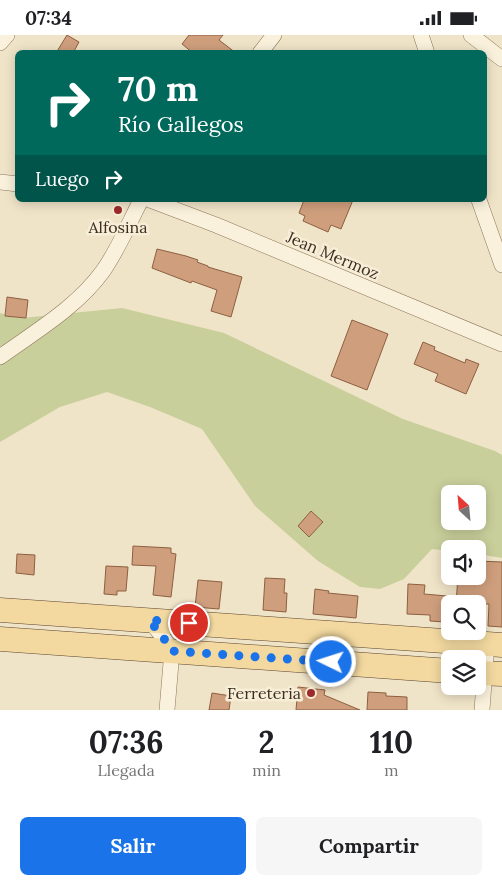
<!DOCTYPE html>
<html lang="es">
<head>
<meta charset="utf-8">
<style>
  :root { --surface:#fff; --page:#f6f6f6; --text:#202124; --muted:#757577; --accent:#1a73e8 }
  body { margin:0; font-family:Lora,serif; background:var(--page); color:var(--text); height:100vh; display:flex; flex-direction:column; font-size:19px; white-space:nowrap }
  * { box-sizing:border-box; margin:0 }
  p { font-size:16px; color:var(--muted) }
  .icon { flex:none; width:28px; height:28px; fill:none; stroke:currentColor; stroke-width:2; stroke-linecap:round; stroke-linejoin:round }
  .map { position:relative; height:675px; overflow:hidden }
  .panel { display:flex; flex-direction:column; background:var(--surface); flex:1 }
  .panel>* { flex:none }
  .guide { position:absolute; left:15px; top:15px; width:472px; height:152px; border-radius:8px; box-shadow:0 2px 12px #0003; background:#00695c; color:#fff; overflow:hidden }
  .needle { width:32px; rotate:334deg }
  .fabs { position:absolute; left:441px; top:450px; display:grid; gap:10px }
  .fabs a { display:grid; place-items:center; width:45px; height:45px; border-radius:8px; background:var(--surface); box-shadow:0 2px 12px #0003; font-size:25px }
  .pin { position:absolute; display:grid; place-items:center; width:42px; height:42px; color:#fff; margin:-21px; border:2px solid #fff; border-radius:50%; box-shadow:0 1px 5px #0007 }
  .me { position:absolute; width:55px; margin:-28px; rotate:274deg; stroke-linejoin:round; filter:drop-shadow(0 0 4px #0008) }
  .turn { display:flex; align-items:center; gap:18px; height:105px; padding:0 20px; font-size:22px }
  .turn .icon { width:65px; height:65px; stroke-width:2.5 }
  .turn b { display:block; font-size:35px; line-height:42px }
  .then { display:flex; align-items:center; height:48px; padding:0 20px; background:#0003; gap:10px; font-size:19px }
  .eta { display:flex; justify-content:space-evenly; align-items:center; height:85px; text-align:center }
  .eta b { font-size:30px; font-weight:700; line-height:35px }
  .primary-button { display:flex; gap:10px; margin-top:auto; padding:10px 20px }
  .primary-button a { flex:1; height:58px; border-radius:8px; background:var(--accent); color:#fff; font-size:20px; font-weight:700; line-height:58px; text-align:center }
  .primary-button a+a { background:var(--page); color:var(--text) }
  .status { display:flex; justify-content:space-between; align-items:center; height:35px; padding:0 25px; background:var(--surface); direction:ltr }
  .status svg { height:14px; fill:currentColor }
  .map>svg:first-child { display:block }
  .green { fill:#c9cf9b; fill-rule:evenodd }
  .building { fill:#cf9f7d; stroke:#8d5f41 }
  .lines { fill:none; stroke-linecap:round; stroke-linejoin:round }
  .street-casing { stroke:#8d765c; stroke-width:16 }
  .primary-casing { stroke:#5b4430; stroke-width:25 }
  .street { stroke:#faf1dc; stroke-width:15 }
  .primary { stroke:#f3d9a0; stroke-width:24 }
  .route { stroke:#1a73e8; stroke-width:9; stroke-dasharray:0 16.2 }
  .poi-dot { fill:#9e2a2b; stroke:#f7eed8; stroke-width:2 }
  .labels { text-anchor:middle; stroke-width:5; stroke-linejoin:round; paint-order:stroke }
  .poi-label { font-size:16px; fill:#3d2e20; stroke:#f7eed8 }
  .street-label { font-size:16px; fill:#3d2e20; stroke:#f7eed8 }
</style>
</head>
<body>
<div class="status"><b>07:34</b><svg viewBox="0 0 49 12"><path d="M0 12V9h3v3zM5 12V6h3v6zM10 12V3h3v9zM15 12V0h3v12zM26 1h20v11H26zM47 4h2v5h-2z"/></svg></div>
<div class="map">
<svg width="502" height="675" viewBox="0 0 502 675">
  <rect width="100%" height="100%" fill="#f0e4c8"/>
  <path class="green" d="M122 273 224 298 403 384 495 416 502 420V523L478 519V514H450V516L432 514 404 544 380 554 360 552 318 526 255 471 202 394 150 372 107 357 60 372 0 407V278L22 283ZM450 459H478V486H450Z"/>
  <path class="building" d="M67 0 79 7 73 18H56Z
    M189 0H223L219 5 236 18H193L182 9Z
    M304 165H353L341 194 331 190 328 197 303 186 305 181 299 178Z
    M157 214 186 221 198 225 197 227 208 231V232L242 242 231 282 211 276 217 255 192 246 191 248 152 233Z
    M7 262 28 265 26 283 5 281Z
    M352 285 388 299 367 355 331 341Z
    M423 307 435 312 434 315 465 328 466 324 479 329 466 359 435 346 438 339 414 329Z
    M311 476 323 487 309 502 298 491Z
    M133 511 171 513V518L176 519 171 562 153 560 156 531 132 530Z
    M17 519 35 520 34 540 16 538Z
    M478 526 502 527V592L488 591 489 569H456L458 541H478Z
    M106 531 128 532 126 556H117V560L104 559Z
    M265 543 285 544 284 558H287L286 577 263 575Z
    M198 545 222 547 219 574 195 572Z
    M408 549 425 550 424 559 447 561 445 587 430 586V580L407 579Z
    M315 554 329 556 328 558 358 561 356 583 313 579Z
    M298 652 325 655 324 660 360 675H296Z
    M368 657 386 658V661L407 662V675H367Z
    M212 658 231 661 229 675H209Z"/>
  <g class="lines">
    <defs>
      <path id="street" d="M421 0 427 18
        M471 0 502 24
        M0 8 7 0
        M260 18 274 0
        M0 147 18 149
        M150 165 216 190 502 309
        M479 165 502 230
        M0 322C36 296 77 272 103 236 118 215 129 188 141 165
        M149 585 163 602 172 616 167 675
        M482 675 487 608"/>
      <path id="primary" d="M0 575 502 610
        M0 604 450 636
        M478 638 502 639"/>
    </defs>
    <use href="#street" class="street-casing"/>
    <use href="#primary" class="primary-casing"/>
    <use href="#street" class="street"/>
    <use href="#primary" class="primary"/>
  </g>
  <g class="lines">
    <path class="route" d="M189 588 149 585 163 602 172 616 331 627"/>
  </g>
  <g class="poi-dot">
    <circle cx="118" cy="175" r="5"/>
    <circle cx="311" cy="658" r="5"/>
  </g>
  <g class="labels">
    <g class="poi-label">
      <text x="118" y="198">Alfosina</text>
      <text x="301" y="664" text-anchor="end">Ferreteria</text>
    </g>
    <g class="street-label">
      <text transform="translate(333 220) rotate(23)" y="6">Jean Mermoz</text>
    </g>
  </g>
</svg>
<div class="fabs">
<a><svg class="needle" viewBox="-14 -14 28 28"><path d="M0-13l5 13h-10z" fill="#e53935"/><path d="M0 13l5-13h-10z" fill="#757577"/></svg></a>
<a><svg class="icon" aria-label="sound" viewBox="0 0 24 24"><path d="M4 9h4l5-4v14l-5-4H4zM17 9q2 3 0 6"/></svg></a>
<a><svg class="icon" aria-label="search" viewBox="0 0 24 24"><circle cx="10" cy="10" r="6"/><path d="M15 15l6 6"/></svg></a>
<a><svg class="icon" aria-label="layers" viewBox="0 0 24 24"><path d="M12 4l9 5-9 5-9-5zM3 14l9 5 9-5"/></svg></a>
</div>
<div class="pin" style="left:189px;top:588px;background:#d93025"><svg class="icon" aria-label="arrive" viewBox="0 0 24 24"><path d="M6 21V4h12l-3 4 3 4H6"/></svg></div>
<svg class="me" style="left:331px;top:627px" viewBox="-20 -20 40 40"><circle r="17" fill="#1a73e8" stroke="#fff" stroke-width="3"/><path d="M0-11L8 9 0 5-8 9z" fill="#fff"/></svg>
<div class="guide">
<div class="turn"><svg class="icon" aria-label="right" viewBox="0 0 24 24"><path d="M7 20v-9h11M14 6l5 5-5 5"/></svg><div><b>70 m</b>Río Gallegos</div></div>
<div class="then">Luego<svg class="icon" aria-label="right" viewBox="0 0 24 24"><path d="M7 20v-9h11M14 6l5 5-5 5"/></svg></div>
</div>
</div>
<section class="panel">
<div class="eta">
<div><b>07:36</b><p>Llegada</p></div>
<div><b>2</b><p>min</p></div>
<div><b>110</b><p>m</p></div>
</div>
<div class="primary-button"><a>Salir</a><a>Compartir</a></div>
</section>
</body>
</html>
